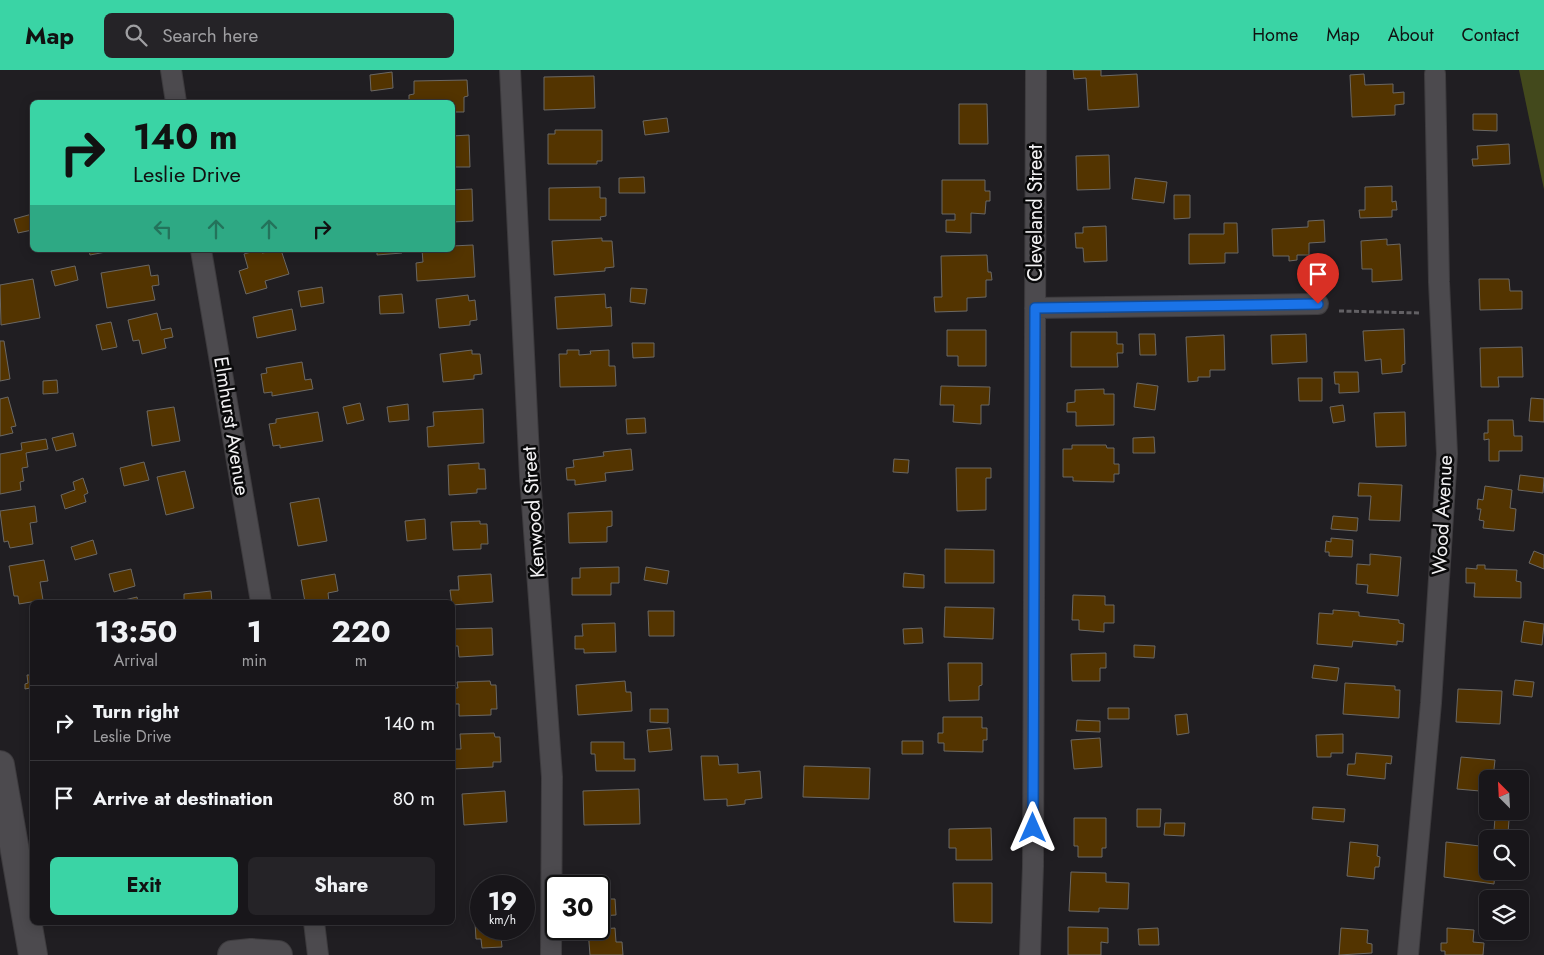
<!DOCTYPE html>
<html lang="en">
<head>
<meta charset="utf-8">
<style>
  :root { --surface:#18161a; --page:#252327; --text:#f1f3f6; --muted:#9f9fa2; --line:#363539; --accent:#3ad4a5 }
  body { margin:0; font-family:Jost,sans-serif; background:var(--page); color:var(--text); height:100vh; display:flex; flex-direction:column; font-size:19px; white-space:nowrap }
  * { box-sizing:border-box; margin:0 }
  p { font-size:16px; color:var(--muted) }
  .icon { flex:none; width:28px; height:28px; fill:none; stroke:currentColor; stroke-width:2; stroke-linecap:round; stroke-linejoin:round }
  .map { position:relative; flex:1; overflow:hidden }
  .sheet { position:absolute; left:30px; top:530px; width:425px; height:325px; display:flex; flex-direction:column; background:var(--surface); border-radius:8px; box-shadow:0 2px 12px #0003,0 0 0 1px var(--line) }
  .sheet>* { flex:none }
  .top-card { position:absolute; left:30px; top:30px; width:425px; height:152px; border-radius:8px; box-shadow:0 2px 12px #0003,0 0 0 1px var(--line); background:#3ad4a5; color:#111; overflow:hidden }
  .needle { width:32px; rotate:336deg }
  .buttons { position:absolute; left:1479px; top:700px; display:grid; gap:10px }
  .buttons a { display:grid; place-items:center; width:50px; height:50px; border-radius:8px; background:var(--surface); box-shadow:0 2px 12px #0003,0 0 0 1px var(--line); font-size:25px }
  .speed { position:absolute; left:470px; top:805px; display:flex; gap:10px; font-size:25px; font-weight:700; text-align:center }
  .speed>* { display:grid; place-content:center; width:65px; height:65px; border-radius:50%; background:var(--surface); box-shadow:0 2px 12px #0003,0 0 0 1px var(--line); line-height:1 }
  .speed small { font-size:12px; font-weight:400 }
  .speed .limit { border:2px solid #111; border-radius:8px; background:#fff; color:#111 }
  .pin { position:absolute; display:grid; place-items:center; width:42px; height:42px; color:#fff; margin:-51px -21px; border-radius:50% 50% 50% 0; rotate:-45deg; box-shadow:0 0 5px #0007 }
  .pin .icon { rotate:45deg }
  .me { position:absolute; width:55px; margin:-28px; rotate:0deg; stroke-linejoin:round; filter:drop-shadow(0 0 4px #0008) }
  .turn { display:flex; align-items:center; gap:18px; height:105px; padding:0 20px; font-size:22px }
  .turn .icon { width:65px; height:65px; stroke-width:2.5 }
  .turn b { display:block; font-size:35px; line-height:42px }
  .lanes { display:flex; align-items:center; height:48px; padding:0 20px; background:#0003; justify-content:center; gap:25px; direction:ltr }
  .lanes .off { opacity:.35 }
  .eta { display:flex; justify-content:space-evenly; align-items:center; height:85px; text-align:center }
  .eta b { font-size:30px; font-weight:700; line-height:35px }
  .cta { display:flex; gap:10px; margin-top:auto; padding:10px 20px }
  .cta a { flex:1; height:58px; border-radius:8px; background:var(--accent); color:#111; font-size:20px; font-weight:700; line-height:58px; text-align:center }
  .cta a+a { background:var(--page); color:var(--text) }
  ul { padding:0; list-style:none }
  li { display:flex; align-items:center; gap:15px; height:75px; padding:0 20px; border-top:1px solid var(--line) }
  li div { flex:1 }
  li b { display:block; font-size:19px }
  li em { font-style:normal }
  header { display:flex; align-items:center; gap:30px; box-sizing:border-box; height:70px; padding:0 25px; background:var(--accent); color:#111 }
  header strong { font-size:24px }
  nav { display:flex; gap:28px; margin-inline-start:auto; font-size:18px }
  .search { width:350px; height:45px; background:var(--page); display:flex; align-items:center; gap:12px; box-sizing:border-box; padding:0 18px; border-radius:8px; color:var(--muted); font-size:19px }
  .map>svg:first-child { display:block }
  .green { fill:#43491c }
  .building { fill:#533400; stroke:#6b6864 }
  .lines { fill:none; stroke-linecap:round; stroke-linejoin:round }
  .street-casing { stroke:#3d3b3e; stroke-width:22 }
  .secondary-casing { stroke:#3d3b3e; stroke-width:30 }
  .path { stroke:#626064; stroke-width:3; stroke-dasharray:5 2.5; stroke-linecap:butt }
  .street { stroke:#4c4a4e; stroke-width:20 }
  .secondary { stroke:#4c4a4e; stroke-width:28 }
  .route-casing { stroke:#114b97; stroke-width:12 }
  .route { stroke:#1a73e8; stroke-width:9 }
  .labels { text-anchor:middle; stroke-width:5; stroke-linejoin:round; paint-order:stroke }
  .street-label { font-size:20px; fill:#f2f1f3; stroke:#09090a }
</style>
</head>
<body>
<header>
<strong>Map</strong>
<div class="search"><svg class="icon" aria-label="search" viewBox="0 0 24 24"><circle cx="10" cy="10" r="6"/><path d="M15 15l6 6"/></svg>Search here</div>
<nav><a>Home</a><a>Map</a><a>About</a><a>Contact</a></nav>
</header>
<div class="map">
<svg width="1544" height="885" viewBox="0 0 1544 885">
  <rect width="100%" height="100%" fill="#201e22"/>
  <path class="green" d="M1519 0H1544V119L1542 110Z"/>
  <path class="building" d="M1073 0H1101V6L1137 4 1139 37 1088 40 1086 8 1074 9Z
    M392 2 393 18 371 21 370 5Z
    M1364 4 1365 15 1393 14V23L1404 22V34L1395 35V45L1352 47 1350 5Z
    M594 6 595 38 544 40V7Z
    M467 10 468 26 464 27V42H452V32H409V25L414 24V11Z
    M959 34H987L988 74H959Z
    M1473 44H1497V61L1473 60Z
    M667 48 669 62 645 65 643 51Z
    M555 60H602V91H597V94H548V64H555Z
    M469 65 470 97H452V66Z
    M1509 74 1510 94 1473 96 1472 89H1478L1477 76Z
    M1109 85 1110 119 1077 120 1076 86Z
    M644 107 645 123H619V108Z
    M1135 108 1167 112 1164 133 1132 129Z
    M942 110H985V121H990V131H986L985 144 971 143V163L946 162V150H955V144H942Z
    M1392 116V132L1396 131 1397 140H1392V147L1360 148 1359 140H1365V117Z
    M600 117V128H606V146L600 147 601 150H549V118Z
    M472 119 473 151 452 152V120Z
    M1174 125H1190V148L1174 149Z
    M32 144V160L18 163 14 149Z
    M1324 150 1325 172 1309 173V185H1297V190L1289 191V186H1273L1272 159 1308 157V151Z
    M1224 153H1237L1238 183H1225V193L1189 194V164H1224Z
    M1106 156 1107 191 1084 192 1083 178H1076L1075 163H1083V157Z
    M602 168V171H612L614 197 605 198V201L554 205 552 171Z
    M1387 169V175L1400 174 1402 210 1372 212V199H1362L1361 171Z
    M473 175 475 207 417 211 416 193 423 192 422 180H452V176Z
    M89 180H116L90 185Z
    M258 180H261L262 183 281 180 289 204 265 211 267 218 246 224 239 201 248 198 244 184Z
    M377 180H402V183L377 185Z
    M987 185 988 202H991L992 210H986V227L967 228V241L935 242 934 227H942L941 186Z
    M149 195 151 206 158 205 159 215 152 216 155 230 107 238 101 203Z
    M75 196 78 210 55 216 51 201Z
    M33 209 40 248 1 255 0 215Z
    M1479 209H1509L1510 221H1522V239L1480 240Z
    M322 217 324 233 301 237 298 221Z
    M631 218 647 219 645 234 630 232Z
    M402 224 404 243 380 244 379 226Z
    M605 224 606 238 611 237 612 256 557 259 555 227Z
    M468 225 469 231 475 230 477 250 470 251V255L439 258 436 229Z
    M292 239 296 260 257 268 253 247Z
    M157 243 161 260 171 258 173 267 164 269 166 278 142 284 139 270 133 271 128 250Z
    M111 252 117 277 102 280 96 255Z
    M1404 259 1405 294 1402 295V302L1382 304 1381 289 1365 291 1363 261Z
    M947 260H986V296H958V286H947Z
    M1071 262H1117V274H1123V283H1117L1118 297H1071Z
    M1139 264H1155L1156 285H1140Z
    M1306 264 1307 292 1272 294 1271 265Z
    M1224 265 1225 300H1210V307H1198V311L1188 312 1186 267Z
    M0 271H4L10 309 0 311Z
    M632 273H654V287L633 288Z
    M1522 277 1523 307H1498L1499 317H1481L1480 278Z
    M472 280V284H480L482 304 474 305V309L443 312 440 284Z
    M567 280H579V285L591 284 590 281 609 280V296H615L616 316 560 317 559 284H567Z
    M302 292 305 310 311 309 313 319 272 326V322L264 323 261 304 267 303 266 298Z
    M1334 302H1358L1359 322 1339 323V314H1335Z
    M1298 308H1322V331H1299Z
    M57 310 58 323 43 324V311Z
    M1137 313 1158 316 1155 340 1134 337Z
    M941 316 990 317 989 335H981V354L953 352 954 335H940Z
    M1104 319V324H1114V355L1076 356V342H1067V333L1075 332V320Z
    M8 327 16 356 11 357 13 363 0 366V329Z
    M1531 328 1544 329V352L1529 351Z
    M360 333 364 350 347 354 343 337Z
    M408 334 409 350 389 352 387 337Z
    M1343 335 1345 351 1333 353 1330 337Z
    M174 337 180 371 152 376 147 341Z
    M483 339 484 373 428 377 427 357 434 356 433 342Z
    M318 342 323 371 280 378V375L273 376 269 354 276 353V349Z
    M1405 342 1406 376 1376 377 1374 343Z
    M645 348 646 363 627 364 626 349Z
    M1488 350H1513L1514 366H1522V381H1499V391H1489V369L1484 370V363H1488Z
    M73 363 76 376 56 381 52 368Z
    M1154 367 1155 383H1133V368Z
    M46 369 48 379 26 383 28 397 22 398 24 411 20 412 21 420 0 424V384L22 380 21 373Z
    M1072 375H1106L1107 378H1114V394H1119V404H1114V412L1073 411V407H1063V379H1072Z
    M631 379 633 400 605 403 606 411 575 415V410H567L566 398 574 397 573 390 604 386 603 382Z
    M894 389 909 390 908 403 893 402Z
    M144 392 149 410 124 416 120 398Z
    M479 393V399H485L486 419H477V423L449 425 448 395Z
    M956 398H991V408H986V440L957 441Z
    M185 401 194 438 166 445 157 407Z
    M1520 405 1544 408 1543 423 1518 420Z
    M83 408 88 423 84 425 86 432 65 439 61 425 75 420 73 412Z
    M1359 413 1402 415 1400 451 1369 450 1371 426H1358Z
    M1485 416 1512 420 1510 438 1516 439 1514 461 1483 458 1484 451 1479 450 1481 439H1477L1478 429 1483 430Z
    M319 428 327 471 298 476 290 433Z
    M35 436 37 452 30 453 33 474 10 478 8 471 4 472 0 441Z
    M612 441V456L607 457V472L569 473 568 443Z
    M1333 446 1358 448 1357 461 1331 459Z
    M425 449 426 469 407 471 405 451Z
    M480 451V454H487L488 474H481V479L453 480 451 452Z
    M1331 468 1353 470 1352 487 1329 486V482H1325L1326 471 1331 472Z
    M93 470 97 484 75 490 71 477Z
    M945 479 994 480V513H945Z
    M1534 481 1544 485V499L1529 493Z
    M1370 484 1401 487 1398 526 1367 523 1368 515 1356 514 1357 494 1370 495Z
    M44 490 48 511 40 512 43 530 19 534 18 526H14L9 496Z
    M1477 495H1485V499L1517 500 1516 511 1521 512V528L1474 527 1475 513H1466V498L1477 499Z
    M619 497V513H611V525H572V508H580V498Z
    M646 497 669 501 667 514 644 510Z
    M131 499 135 516 114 522 109 504Z
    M904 503 924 505V518L903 517Z
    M335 504 338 521 328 523 329 532H305L301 510Z
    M491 504 493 532 452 535 450 520H459L458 506Z
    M211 521 212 532H184V524Z
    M1073 525 1105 526V535H1114V553H1104V562L1079 560V550H1072Z
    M137 527 138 532H116Z
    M945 537 994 538 993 569 944 567Z
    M1333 540 1359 542V546L1399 550V553L1404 554 1403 572 1397 571V575L1353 571 1352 577 1317 574 1319 543 1333 544Z
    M648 541H674V566H649Z
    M1524 551 1544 554 1542 575 1521 572Z
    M615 553 616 582 584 583V579H575V566H583L582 554Z
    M492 558 493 585 459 587 458 576H452V559Z
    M922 558 923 573 904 574 903 559Z
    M1134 575 1155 576 1154 588 1134 587Z
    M1106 583V598H1100V611H1072L1071 584Z
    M948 593H982V615L979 616V630L949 631Z
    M1314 595 1339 598 1337 611 1312 608Z
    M27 605H32V635L30 618 25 619V614L28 613Z
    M1515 610 1534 612 1532 627 1513 625Z
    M490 611 491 615H496L497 639H491V645L459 646V634H452V618H458L457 612Z
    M625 611 626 622H631L632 641 578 645 576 615Z
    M1345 613 1395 616V620H1400L1399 648 1343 644Z
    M1458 619 1502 621 1500 654 1456 652Z
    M1108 638H1129V649H1108Z
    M650 639H668V653L650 652Z
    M1187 644 1189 663 1177 665 1175 645Z
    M943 647H982V658H987V670H983V682L944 681V673H938V663H943Z
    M1077 650 1100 651V662L1076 661Z
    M670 658 672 680 649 682 647 660Z
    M494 663 495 667H500L501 692H493V697L453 699V679H461L460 664Z
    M1343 664V683H1331V687H1317L1316 665Z
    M1100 668 1102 697 1074 699 1071 670Z
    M902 671H923V684H902Z
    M591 672H624V689H635V701H596L595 684H591Z
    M1356 683 1392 686 1391 694 1386 693 1385 709 1347 705 1348 694H1355Z
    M701 686H718L719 695 738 694V703L760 701 762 728 745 730V734L727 736V729L704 730Z
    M1461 687 1495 690 1493 708 1488 709V718L1480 717V721L1457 719Z
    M804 696 870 698 869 729 803 727Z
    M639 719 640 754 584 755 583 721Z
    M505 721 507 752 464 755 462 724Z
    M1313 737 1345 739 1344 752 1312 749Z
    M1137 739H1161L1160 757H1137Z
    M1074 748H1106V778H1102V787H1078V776H1074Z
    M1495 748 1509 750 1508 763 1494 761Z
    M1165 753H1185L1184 766 1164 765Z
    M991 758 992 790H956V778H949V759Z
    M1350 772 1378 775 1377 786 1380 787 1379 797H1375L1374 809 1347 806Z
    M1446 772 1488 777V801H1495L1494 814 1444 807Z
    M1071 802 1106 803V812L1129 813 1128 839 1099 838V842L1069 841Z
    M953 813H992V853L954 852Z
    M599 829H615L616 845 599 846Z
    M481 835V859H504L505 867H501L502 877 482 878 481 869H476L474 836Z
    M1068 857 1108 858V873L1101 872V885H1068Z
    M615 858 616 872H622L623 885H590L588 860Z
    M1158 858 1159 875H1139L1138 859Z
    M1341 858 1368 860 1367 873 1372 874V883L1339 885Z
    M1447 858 1474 860 1473 872 1484 873 1483 885H1445V881H1441V873H1447Z"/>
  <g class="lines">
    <defs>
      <path id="street" d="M171 0 176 32
        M510 0 530 406 552 707 551 885
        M201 180 261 532
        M1035 238 1318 234
        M314 852 318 885
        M1030 885 1033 796 1036 0
        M1408 885 1431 633 1447 384 1439 212 1435 4"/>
      <path id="secondary" d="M0 695 33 885
        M232 885 251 883 278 885"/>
    </defs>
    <use href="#street" class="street-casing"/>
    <use href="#secondary" class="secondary-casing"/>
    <path class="path" d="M1339 241 1420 243"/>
    <use href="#street" class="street"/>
    <use href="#secondary" class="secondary"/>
  </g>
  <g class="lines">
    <defs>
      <path id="route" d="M1033 758 1035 238 1318 234"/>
    </defs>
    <use href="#route" class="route-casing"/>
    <use href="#route" class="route"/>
  </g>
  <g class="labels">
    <g class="street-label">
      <text transform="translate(1035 143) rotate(-90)" y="7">Cleveland Street</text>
      <text transform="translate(232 356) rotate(81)" y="7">Elmhurst Avenue</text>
      <text transform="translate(533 442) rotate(-94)" y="7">Kenwood Street</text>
      <text transform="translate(1442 445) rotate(-87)" y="7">Wood Avenue</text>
    </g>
  </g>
</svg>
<div class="buttons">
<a><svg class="needle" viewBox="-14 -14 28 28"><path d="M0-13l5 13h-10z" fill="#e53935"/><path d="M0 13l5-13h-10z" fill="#9f9fa2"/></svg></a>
<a><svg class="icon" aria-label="search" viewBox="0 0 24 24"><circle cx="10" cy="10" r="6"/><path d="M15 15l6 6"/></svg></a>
<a><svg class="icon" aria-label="layers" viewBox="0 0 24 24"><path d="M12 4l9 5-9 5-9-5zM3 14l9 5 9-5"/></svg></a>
</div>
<div class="speed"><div>19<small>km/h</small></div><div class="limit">30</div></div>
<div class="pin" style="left:1318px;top:234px;background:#d93025"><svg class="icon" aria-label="arrive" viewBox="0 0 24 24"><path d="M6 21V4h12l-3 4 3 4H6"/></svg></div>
<svg class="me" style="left:1033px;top:758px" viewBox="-20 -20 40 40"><path d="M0-17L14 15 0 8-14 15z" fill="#1a73e8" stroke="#fff" stroke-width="4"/></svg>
<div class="top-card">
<div class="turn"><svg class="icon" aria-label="right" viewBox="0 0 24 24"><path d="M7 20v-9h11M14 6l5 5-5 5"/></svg><div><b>140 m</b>Leslie Drive</div></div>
<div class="lanes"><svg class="icon off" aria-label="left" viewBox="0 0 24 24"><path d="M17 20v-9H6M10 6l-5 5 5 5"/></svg><svg class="icon off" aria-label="ahead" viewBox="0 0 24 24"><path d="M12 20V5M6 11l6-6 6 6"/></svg><svg class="icon off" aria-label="ahead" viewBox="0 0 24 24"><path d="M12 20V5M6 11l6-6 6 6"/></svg><svg class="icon" aria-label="right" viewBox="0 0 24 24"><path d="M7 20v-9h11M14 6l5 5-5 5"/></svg></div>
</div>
<section class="sheet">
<div class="eta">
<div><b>13:50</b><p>Arrival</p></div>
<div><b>1</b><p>min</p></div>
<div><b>220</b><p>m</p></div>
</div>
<ul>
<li><svg class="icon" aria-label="right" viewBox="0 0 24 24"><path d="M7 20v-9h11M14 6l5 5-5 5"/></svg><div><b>Turn right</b><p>Leslie Drive</p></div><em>140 m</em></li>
<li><svg class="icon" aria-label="arrive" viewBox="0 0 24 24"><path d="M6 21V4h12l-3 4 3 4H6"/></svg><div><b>Arrive at destination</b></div><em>80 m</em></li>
</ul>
<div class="cta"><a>Exit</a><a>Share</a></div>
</section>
</div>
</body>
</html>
